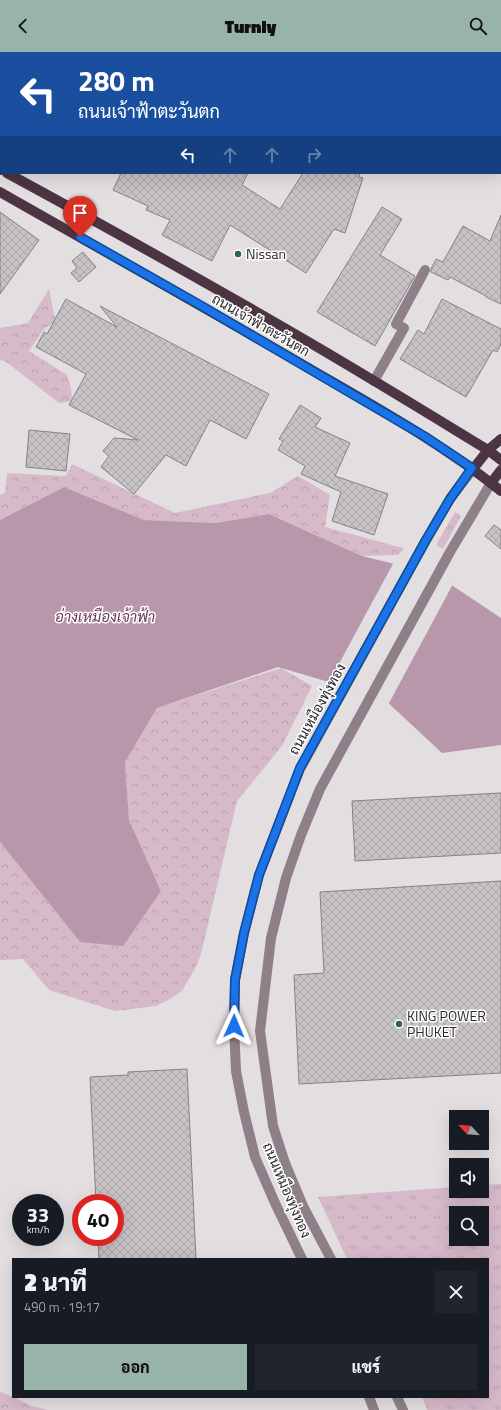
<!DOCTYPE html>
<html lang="th">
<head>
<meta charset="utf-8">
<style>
  :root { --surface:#171b24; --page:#20242c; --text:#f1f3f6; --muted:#9ea1a6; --accent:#98b3aa }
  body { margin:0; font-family:"Titillium Web",Sarabun,sans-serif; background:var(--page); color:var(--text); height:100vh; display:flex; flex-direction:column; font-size:15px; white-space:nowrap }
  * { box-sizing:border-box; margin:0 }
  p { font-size:13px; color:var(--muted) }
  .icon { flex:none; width:22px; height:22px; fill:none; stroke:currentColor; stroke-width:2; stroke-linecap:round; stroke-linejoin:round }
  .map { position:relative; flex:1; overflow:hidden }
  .drawer { position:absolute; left:12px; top:1206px; width:477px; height:140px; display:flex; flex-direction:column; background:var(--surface); border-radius:0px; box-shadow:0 4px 16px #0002 }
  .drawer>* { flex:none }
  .top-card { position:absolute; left:0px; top:0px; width:501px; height:122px; box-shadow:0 4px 16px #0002; background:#1a4fa0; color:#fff; overflow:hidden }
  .needle { width:26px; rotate:296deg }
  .controls { position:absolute; left:449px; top:1058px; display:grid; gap:8px }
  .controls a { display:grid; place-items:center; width:40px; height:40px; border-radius:0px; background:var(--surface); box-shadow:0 4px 16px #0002; font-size:20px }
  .speed { position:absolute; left:12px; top:1142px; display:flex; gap:8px; font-size:20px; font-weight:700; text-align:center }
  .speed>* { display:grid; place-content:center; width:52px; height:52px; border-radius:50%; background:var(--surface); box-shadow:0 4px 16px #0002; line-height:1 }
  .speed small { font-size:10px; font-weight:400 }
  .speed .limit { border:6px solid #d22; background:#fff; color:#111 }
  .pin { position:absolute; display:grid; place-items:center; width:34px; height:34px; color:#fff; margin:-41px -17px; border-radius:50% 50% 50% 0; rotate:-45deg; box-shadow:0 0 4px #0007 }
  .pin .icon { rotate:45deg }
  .me { position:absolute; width:44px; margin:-22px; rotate:1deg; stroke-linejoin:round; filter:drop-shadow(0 0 3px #0008) }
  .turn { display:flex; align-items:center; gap:14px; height:84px; padding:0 12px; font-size:18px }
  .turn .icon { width:52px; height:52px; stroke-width:2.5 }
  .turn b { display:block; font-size:28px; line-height:34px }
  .lanes { display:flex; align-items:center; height:38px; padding:0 12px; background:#0003; justify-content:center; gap:20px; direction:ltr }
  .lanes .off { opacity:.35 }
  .round { display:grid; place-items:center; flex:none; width:42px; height:42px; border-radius:0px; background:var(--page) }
  .overview { display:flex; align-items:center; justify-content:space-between; height:68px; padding:0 12px }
  h1 { font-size:24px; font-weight:800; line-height:30px }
  .cta { display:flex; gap:8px; margin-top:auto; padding:8px 12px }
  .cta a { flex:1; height:46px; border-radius:0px; background:var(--accent); color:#111; font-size:16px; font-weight:800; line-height:46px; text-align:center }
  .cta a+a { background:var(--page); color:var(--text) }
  header { display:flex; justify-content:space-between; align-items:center; height:52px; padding:0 12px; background:var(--accent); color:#111; font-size:18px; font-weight:800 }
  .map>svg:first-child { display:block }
  .grass { fill:url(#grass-tufts); fill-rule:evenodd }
  .forest { fill:url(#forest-crowns) }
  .water { fill:#b997ab }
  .pier { fill:#e3dee0 }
  .building { fill:url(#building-cross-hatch); stroke:#868284 }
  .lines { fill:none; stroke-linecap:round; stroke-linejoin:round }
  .minor { stroke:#8e8088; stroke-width:10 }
  .major { stroke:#4c3442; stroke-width:10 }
  .route-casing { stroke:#114b97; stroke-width:10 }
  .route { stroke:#1a73e8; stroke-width:7 }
  .poi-dot { fill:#2c654c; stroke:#fff; stroke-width:1.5 }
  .labels { text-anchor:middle; stroke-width:3; stroke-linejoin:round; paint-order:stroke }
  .poi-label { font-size:14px; fill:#2c2a2b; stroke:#fff; text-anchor:start }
  .street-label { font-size:14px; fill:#2c2a2b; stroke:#fff }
  .water-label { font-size:15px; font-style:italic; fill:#6b3b59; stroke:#fff }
</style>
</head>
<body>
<header><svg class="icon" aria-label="back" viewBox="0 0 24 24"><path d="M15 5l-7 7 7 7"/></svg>Turnly<svg class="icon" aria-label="search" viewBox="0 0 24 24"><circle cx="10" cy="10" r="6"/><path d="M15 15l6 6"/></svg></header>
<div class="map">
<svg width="501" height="1358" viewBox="0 0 501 1358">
  <defs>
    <pattern id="grass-tufts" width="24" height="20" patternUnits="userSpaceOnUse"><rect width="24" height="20" fill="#d7baca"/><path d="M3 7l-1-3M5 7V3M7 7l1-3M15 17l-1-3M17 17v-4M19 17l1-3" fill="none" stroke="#b9a0ae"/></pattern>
    <pattern id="forest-crowns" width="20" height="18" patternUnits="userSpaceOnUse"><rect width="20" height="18" fill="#d7baca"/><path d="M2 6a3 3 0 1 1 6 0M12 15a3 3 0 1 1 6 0" fill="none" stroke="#b9a0ae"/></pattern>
    <pattern id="building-cross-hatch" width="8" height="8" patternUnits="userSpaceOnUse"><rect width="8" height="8" fill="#c7c2c5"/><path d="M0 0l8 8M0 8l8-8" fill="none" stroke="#aba7a9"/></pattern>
  </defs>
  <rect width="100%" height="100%" fill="#e3dee0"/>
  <path class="grass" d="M455 460 461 464 443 497 436 493Z
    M501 1132V1358H427L422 1345H488V1207H347L318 1145 456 1135V1139H482V1133ZM456 1161H482V1187H456Z"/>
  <path class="forest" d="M49 237 54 263 58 268 44 277 29 299 67 323 71 336 72 349 59 351 5 309 0 308V276L28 271Z
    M72 412 175 461 270 441 298 424 330 443 325 475 403 496V498L398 503 362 504 269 462 215 471 144 468 64 435 0 468V443L5 440 7 421 66 424Z
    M281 616 312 634 282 694 237 749 201 902 196 915 182 939 170 947 156 954 115 959 49 938 23 907 0 908V790L80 890 161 839 129 768 125 710 157 656Z
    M0 1340 16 1346 32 1354 48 1358H0Z"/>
  <path class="water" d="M64 435 144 468 215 471 269 462 362 504 435 522 501 566V693L442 701 383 646 278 615 157 656 125 710 129 768 161 839 123 894 80 890 0 790V468Z"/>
  <path class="pier" d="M394 510 436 520 453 532 388 653 382 648 328 632Z"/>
  <path class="building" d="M121 121H248L242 133 280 157 303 121H360L359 125 363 126 345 181 334 177 306 221 230 173 212 209 162 183 170 168 146 158 148 154 113 138Z
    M382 155 402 167 380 203 415 224 375 294 317 260Z
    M0 160 39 188 0 242Z
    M501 163V252L486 245V244L450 225 448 228 431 220V217L436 207 443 210 463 174 490 189Z
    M83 200 96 215 79 230 71 221 77 216 72 209Z
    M66 247 117 275 100 254 269 342 246 387 210 368 186 414 166 403 134 442 101 415 109 404 103 399 114 386 138 388 69 353 86 322 36 295 44 280 47 282Z
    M442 247 501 277V292L497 300 493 298 466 345 400 307 418 278 424 282Z
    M300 353 321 366 315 375 350 391 335 424 388 442 374 483 332 469 341 440 301 422 305 414 278 398 283 389 279 387Z
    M29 378 70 382 66 419 26 415Z
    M494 473 501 478V497L485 484Z
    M501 741V801L355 809 352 749Z
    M501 829V1021L299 1032 294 923 324 921 320 840Z
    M187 1017 196 1207H99L98 1185H115V1151H96L90 1025 128 1023V1020Z"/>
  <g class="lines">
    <path class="minor" d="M39 0V1
      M118 1 119 0
      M231 1 232 0
      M0 55 1 53
      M374 329 404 276 396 272 425 218
      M302 1207 275 1151 255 1105 244 1060 236 1019 234 974 235 928 244 881 259 823 300 717 426 488 450 447 473 417
      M331 1207 303 1154 285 1111 273 1074 260 979 271 886 286 826 301 783 320 737 450 500 491 431
      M369 1345 374 1358
      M397 1345 403 1358"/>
    <path class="major" d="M0 117 1 118
      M7 121C99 171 191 222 281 274 351 314 419 356 488 398L501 408
      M0 140C102 198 204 255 305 314 372 353 440 390 501 439
      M473 417 488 398 501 387
      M491 431 501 418"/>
  </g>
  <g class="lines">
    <defs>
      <path id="route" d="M80 185 200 253 424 384 472 416 450 447 426 488 300 716 259 823 244 881 235 928 234 974"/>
    </defs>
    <use href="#route" class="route-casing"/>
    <use href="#route" class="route"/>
  </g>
  <g class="poi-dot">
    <circle cx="238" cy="202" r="4"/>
    <circle cx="399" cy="972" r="4"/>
  </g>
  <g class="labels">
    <g class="poi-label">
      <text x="246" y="207">Nissan</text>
      <text x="407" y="969">KING POWER<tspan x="407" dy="16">PHUKET</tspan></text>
    </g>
    <g class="street-label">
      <text transform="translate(261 273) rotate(30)" y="5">ถนนเจ้าฟ้าตะวันตก</text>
      <text transform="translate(317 657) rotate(-61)" y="5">ถนนเหมืองทุ่งทอง</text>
      <text transform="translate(287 1138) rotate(67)" y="5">ถนนเหมืองทุ่งทอง</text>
    </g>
    <g class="water-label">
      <text x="105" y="570">อ่างเหมืองเจ้าฟ้า</text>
    </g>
  </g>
</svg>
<div class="controls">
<a><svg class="needle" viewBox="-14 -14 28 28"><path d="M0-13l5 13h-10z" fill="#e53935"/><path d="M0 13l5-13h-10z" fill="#9ea1a6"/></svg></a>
<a><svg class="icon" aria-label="sound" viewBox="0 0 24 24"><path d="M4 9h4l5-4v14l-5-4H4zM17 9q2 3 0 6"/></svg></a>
<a><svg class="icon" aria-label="search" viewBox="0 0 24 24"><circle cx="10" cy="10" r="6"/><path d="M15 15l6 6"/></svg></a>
</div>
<div class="speed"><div>33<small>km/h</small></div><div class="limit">40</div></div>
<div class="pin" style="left:80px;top:185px;background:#d93025"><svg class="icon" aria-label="arrive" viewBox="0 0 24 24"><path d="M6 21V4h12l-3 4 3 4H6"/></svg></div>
<svg class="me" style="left:234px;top:974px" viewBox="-20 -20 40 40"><path d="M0-17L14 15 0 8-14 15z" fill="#1a73e8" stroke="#fff" stroke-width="4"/></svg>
<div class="top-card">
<div class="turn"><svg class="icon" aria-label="left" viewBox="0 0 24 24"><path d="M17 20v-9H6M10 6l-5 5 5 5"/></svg><div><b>280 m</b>ถนนเจ้าฟ้าตะวันตก</div></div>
<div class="lanes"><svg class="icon" aria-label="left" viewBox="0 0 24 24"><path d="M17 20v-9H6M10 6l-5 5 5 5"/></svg><svg class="icon off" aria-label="ahead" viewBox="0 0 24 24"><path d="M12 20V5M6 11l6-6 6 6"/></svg><svg class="icon off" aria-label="ahead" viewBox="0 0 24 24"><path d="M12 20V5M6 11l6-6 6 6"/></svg><svg class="icon off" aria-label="right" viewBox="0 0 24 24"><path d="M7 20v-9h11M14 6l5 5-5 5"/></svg></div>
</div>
<section class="drawer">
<div class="overview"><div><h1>2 นาที</h1><p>490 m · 19:17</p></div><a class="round"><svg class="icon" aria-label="close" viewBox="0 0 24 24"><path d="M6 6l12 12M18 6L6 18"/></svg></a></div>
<div class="cta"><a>ออก</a><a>แชร์</a></div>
</section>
</div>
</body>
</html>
